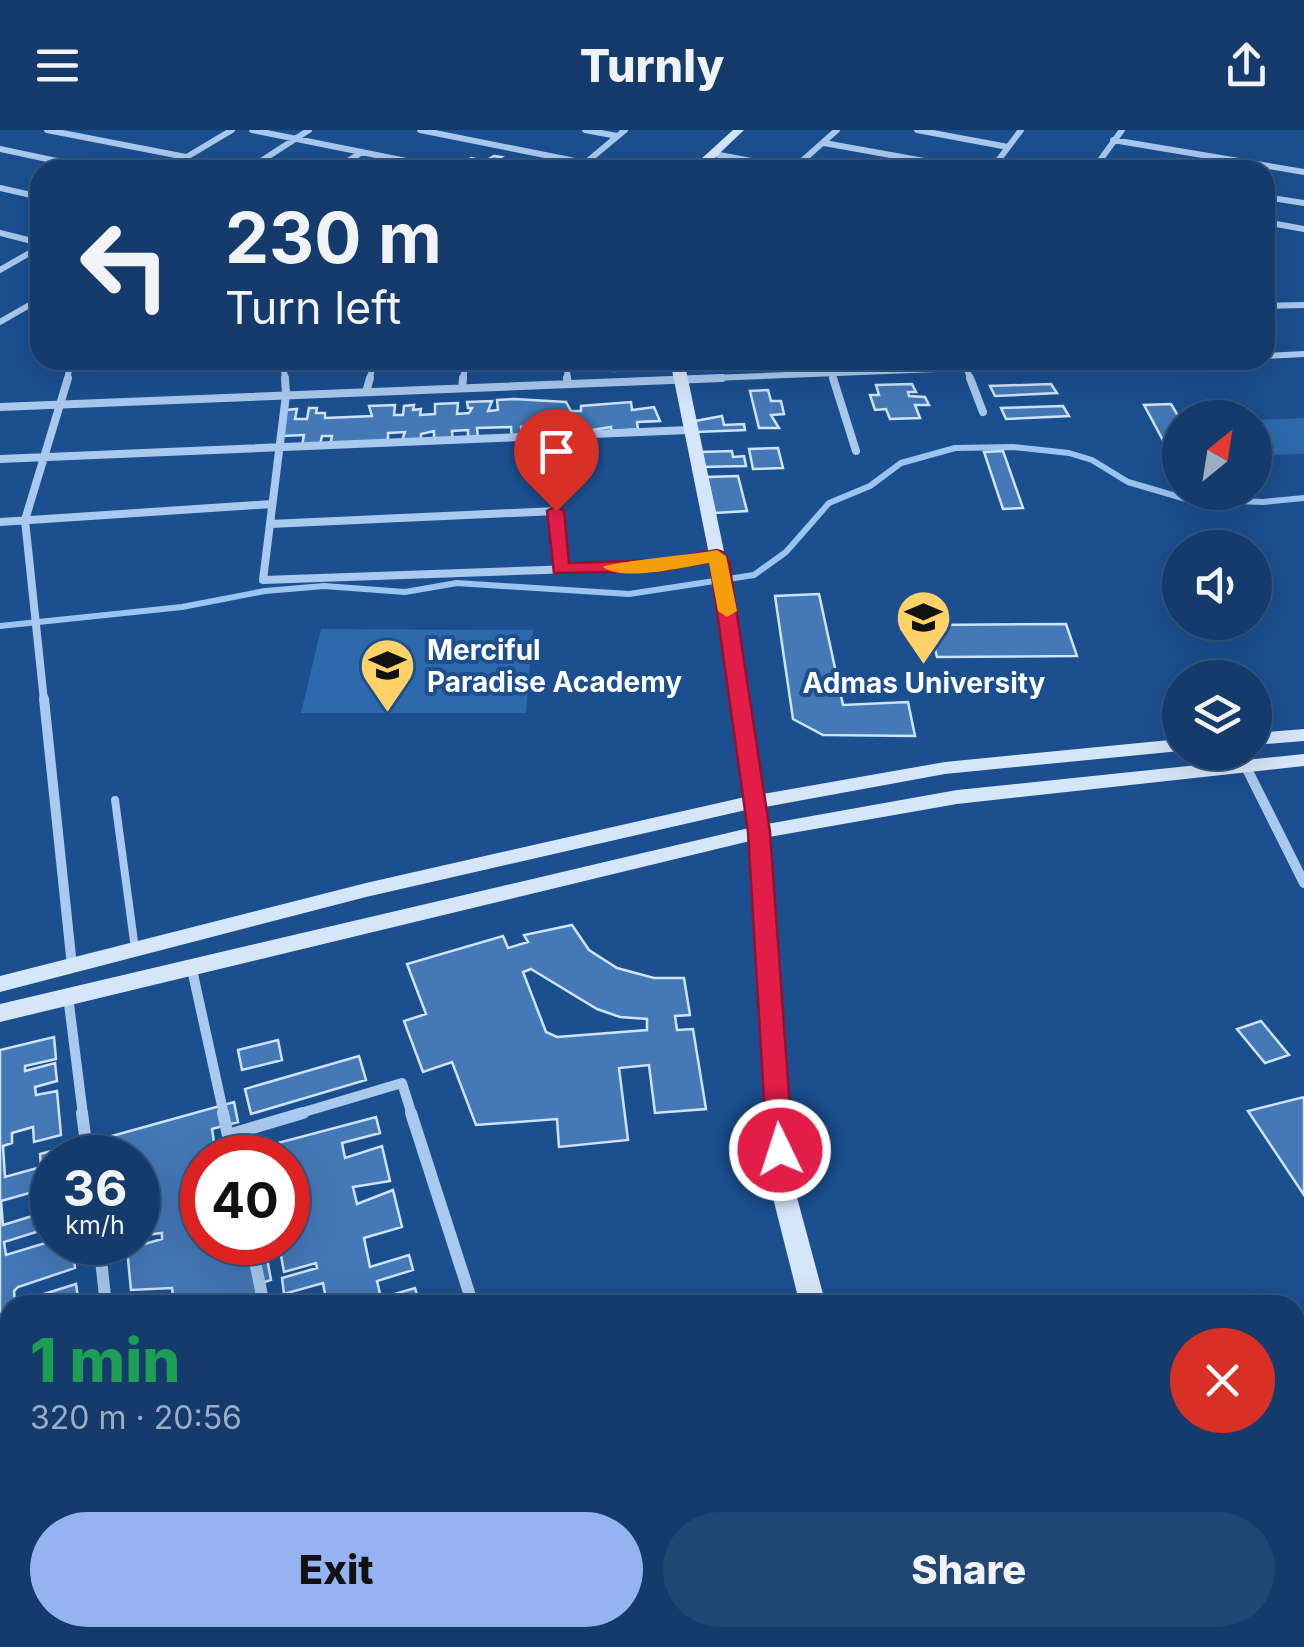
<!DOCTYPE html>
<html lang="en">
<head>
<meta charset="utf-8">
<style>
  :root { --surface:#143b6b; --page:#214673; --text:#f1f3f6; --muted:#9dadc1; --line:#33557e; --accent:#95b2f1 }
  body { margin:0; font-family:Inter,sans-serif; background:var(--page); color:var(--text); height:100vh; display:flex; flex-direction:column; font-size:38px; white-space:nowrap }
  * { box-sizing:border-box; margin:0 }
  p { font-size:32px; color:var(--muted) }
  .icon { flex:none; width:55px; height:55px; fill:none; stroke:currentColor; stroke-width:2; stroke-linecap:round; stroke-linejoin:round }
  .map { position:relative; flex:1; overflow:hidden }
  .drawer { position:absolute; left:0px; top:1165px; width:1305px; height:352px; display:flex; flex-direction:column; background:var(--surface); border-radius:30px 30px 0 0; box-shadow:0 10px 40px #0002,0 0 0 2px var(--line) }
  .drawer>* { flex:none }
  .guide { position:absolute; left:30px; top:30px; width:1245px; height:210px; border-radius:30px; box-shadow:0 10px 40px #0002,0 0 0 2px var(--line); background:#143b6b; color:var(--text); overflow:hidden }
  .needle { width:65px; rotate:30deg }
  .fabs { position:absolute; left:1162px; top:270px; display:grid; gap:20px }
  .fabs a { display:grid; place-items:center; width:110px; height:110px; border-radius:50%; background:var(--surface); box-shadow:0 10px 40px #0002,0 0 0 2px var(--line); font-size:50px }
  .speed { position:absolute; left:30px; top:1005px; display:flex; gap:20px; font-size:50px; font-weight:700; text-align:center }
  .speed>* { display:grid; place-content:center; width:130px; height:130px; border-radius:50%; background:var(--surface); box-shadow:0 10px 40px #0002,0 0 0 2px var(--line); line-height:1 }
  .speed small { font-size:25px; font-weight:400 }
  .speed .limit { border:15px solid #d22; background:#fff; color:#111 }
  .pin { position:absolute; display:grid; place-items:center; width:85px; height:85px; color:#fff; margin:-102px -42px; border-radius:50% 50% 50% 0; rotate:-45deg; box-shadow:0 0 10px #0007 }
  .pin .icon { rotate:45deg }
  .me { position:absolute; width:110px; margin:-55px; rotate:356deg; stroke-linejoin:round; filter:drop-shadow(0 0 8px #0008) }
  .turn { display:flex; align-items:center; gap:35px; height:210px; padding:0 30px; font-size:45px }
  .turn .icon { width:130px; height:130px; stroke-width:2.5 }
  .turn b { display:block; font-size:70px; line-height:85px }
  .round { display:grid; place-items:center; flex:none; width:105px; height:105px; border-radius:52px; background:var(--page) }
  .overview { display:flex; align-items:center; justify-content:space-between; height:170px; padding:0 30px }
  h1 { font-size:60px; font-weight:800; line-height:75px; color:#1e9e55 }
  .primary-button { display:flex; gap:20px; margin-top:auto; padding:20px 30px }
  .primary-button a { flex:1; height:115px; border-radius:60px; background:var(--accent); color:#111; font-size:40px; font-weight:800; line-height:115px; text-align:center }
  .primary-button a+a { background:var(--page); color:var(--text) }
  header { display:flex; justify-content:space-between; align-items:center; height:130px; padding:0 30px; background:var(--surface); font-size:45px; font-weight:800 }
  .map>svg:first-child { display:block }
  .green { fill:#2e69ad }
  .lines { fill:none; stroke-linecap:round; stroke-linejoin:round }
  .stream { stroke:#9cc4f0; stroke-width:6 }
  .building { fill:#4478b7; stroke:#cfe3fa; stroke-width:2.5; fill-rule:evenodd }
  .lane { stroke:#a9c9ee; stroke-width:8 }
  .street-far3 { stroke:#a9c9ee; stroke-width:6 }
  .street-far2 { stroke:#a9c9ee; stroke-width:8 }
  .street-far1 { stroke:#a9c9ee; stroke-width:10 }
  .street { stroke:#a9c9ee; stroke-width:12 }
  .secondary { fill:#d6e6fa; fill-rule:evenodd }
  .route { fill:#e11d48; stroke:#92132f; stroke-width:2.5 }
  .slow { fill:#f59e0b }
  .labels { text-anchor:middle; stroke-width:8; stroke-linejoin:round; paint-order:stroke }
  .poi-label { font-size:28px; font-weight:bold; fill:#fff; stroke:#1b4f8f; text-anchor:start }
</style>
</head>
<body>
<header><svg class="icon" aria-label="menu" viewBox="0 0 24 24"><path d="M4 6h16M4 12h16M4 18h16"/></svg>Turnly<svg class="icon" aria-label="share" viewBox="0 0 24 24"><path d="M12 15V3M7 8l5-5 5 5M5 13v7h14v-7"/></svg></header>
<div class="map">
<svg width="1304" height="1517" viewBox="0 0 1304 1517">
  <rect width="100%" height="100%" fill="#1b4f8f"/>
  <path class="green" d="M1304 288V324L1255 325V290Z
    M321 499 533 500 526 583H301Z"/>
  <g class="lines">
    <path class="stream" d="M0 496 182 477 265 461 324 456 405 462 457 453 629 464 754 445 786 422 829 373 870 356 901 333 955 318 1013 317 1069 323 1092 330 1128 352 1186 369 1263 372 1304 368"/>
  </g>
  <path class="building" d="M494 26 501 27 497 29 503 31 500 33 513 36 507 40H455L471 28 485 31Z
    M587 230H650L651 237 614 241 588 239Z
    M912 254 916 262H908L909 266 925 267 929 275H915L920 288 890 289 886 279 875 280 870 265H879L876 255Z
    M1051 254 1057 263 995 266 990 256Z
    M768 260 771 271H781L784 284 771 285 779 298H759L750 261Z
    M514 269 566 272 571 281H581V276L631 272 632 280 654 277 660 291 637 292 638 299 611 302V297L586 301 585 296H572L573 303 547 304 535 302V296L521 297 522 308 512 309 511 297 477 298 478 309 468 310V300L452 301 453 312 434 308V301L421 304V312L401 313 405 302 388 303V312L330 316 332 306H322L320 315 302 316 304 305 282 306 286 280 297 279 295 289H307L309 278H317L316 283H325V288L372 286 369 276 395 275 394 285H403L404 276 414 275 413 280 421 279 420 285 435 284V274L458 273 457 284 469 283 472 278H468L467 272 492 271 488 281 498 280 497 270Z
    M1171 274 1180 289V314H1165L1144 275Z
    M1063 276 1069 286 1006 289 1001 278Z
    M722 286 724 295 744 294 745 300 697 302 695 291Z
    M778 318 783 338 753 339 749 319Z
    M732 321 733 327 744 326 746 336 703 337 701 322Z
    M1003 321 1023 378 1003 379 984 322Z
    M738 346 747 381 715 383 707 347Z
    M819 464 843 575 908 572 915 606 823 605 793 589 775 466Z
    M1066 494 1077 526 937 527 929 495Z
    M572 795 589 820 617 838 654 848H684L690 885 675 886 677 900 693 899 706 979 655 983 649 935 619 938 628 1010 559 1017 557 989 476 995 452 932 423 942 404 891 426 884 407 834 503 806 508 818 528 812 524 805ZM531 839 597 879 620 887 647 889V900L557 907 546 902 523 842Z
    M1261 891 1289 925 1265 933 1237 899Z
    M54 907 56 929 25 936V941L55 933 57 951 35 957 36 965 57 961 61 1005 34 1012 33 997 12 1003V1013L3 1016 5 1047 41 1037 40 1024 63 1018 64 1028H52V1062L40 1066V1060L1 1071 3 1095 52 1080V1097L4 1112 6 1125 52 1111 72 1112 75 1138 18 1157 14 1161 15 1173 76 1154 79 1175H10V1360L0 1363V920Z
    M278 910 282 930 242 940 238 920Z
    M359 926 366 950 251 984 245 959Z
    M1304 967V1065L1248 981Z
    M234 972 238 992 212 999 214 1012 241 1004 246 1026 202 1028V1112H264L271 1150 256 1155 259 1172 250 1175H139L138 1171 145 1169V1174L173 1165 172 1158 131 1160 127 1119 162 1109V1103L138 1106V1028H114L112 1006Z
    M376 987 380 1003 342 1013 345 1028 382 1016 390 1051 353 1057 357 1074 393 1060 402 1097 364 1108 370 1137 409 1125 413 1140 377 1151 381 1168 415 1158 420 1175H327L323 1153 284 1164 282 1148 317 1138 316 1133 284 1142 280 1120 269 1123 267 1112H288V1028H257L255 1019Z
    M10 1414V1508H218L219 1513 244 1508 246 1517H141V1512L127 1517H52L51 1509 29 1517H0V1418Z
    M1304 1414V1497L1295 1499V1416Z
    M685 1508H723L724 1517H686Z
    M731 1508H793L794 1517H746V1511L731 1512Z
    M989 1508H1012L1016 1517H976L974 1511Z"/>
  <g class="lines">
    <path class="lane" d="M115 670 135 819"/>
    <path class="street-far3" d="M47 0 186 27
      M252 0 451 40
      M420 0 585 33
      M585 0 617 6
      M917 0 1008 17
      M1113 10 1304 42
      M824 13 974 40
      M0 19 99 40
      M714 24 800 40
      M793 39 837 0
      M165 40 232 0
      M247 40 309 0
      M334 40 362 22
      M577 40 625 0
      M991 40 1021 0
      M1093 40 1122 0
      M0 58 40 67
      M1265 67 1304 73
      M1265 92 1304 99
      M0 103 40 113
      M0 140 40 117
      M1265 176 1304 175
      M0 192 40 169
      M1265 226 1304 224
      M283 230 285 250
      M566 230 568 250
      M963 230 971 250
      M831 243 833 250
      M67 250 71 230
      M369 250 375 230
      M463 250 466 230
      M660 250 1165 230"/>
    <path class="street-far2" d="M285 248 286 265 263 450 660 436 717 426
      M567 248 568 254
      M833 248 856 321
      M970 248 983 282
      M462 258 463 248
      M366 262 370 248
      M0 277 722 248
      M549 306 561 439
      M0 329 689 300
      M0 392 272 374
      M270 394 556 381
      M44 571 25 390 68 248"/>
    <path class="street-far1" d="M44 569 72 836
      M1245 635 1304 753
      M191 835 224 985
      M68 866 83 985
      M294 985 402 953 412 985"/>
    <path class="street" d="M82 983 88 1028
      M223 983 233 1028
      M411 983 473 1175
      M228 1005 303 983
      M99 1112 106 1175
      M251 1112 264 1175
      M0 1373 10 1370
      M397 1517 422 1508"/>
    <path class="secondary" d="M733 0H744L702 40H689Z
      M670 230H684L734 469 763 664 945 632 1180 609V621L945 644 765 677 767 694 957 660 1304 624V636L957 674 769 707 795 1060 826 1175H800L771 1060 750 711 0 892V874L749 698 746 680 366 767 0 862V846L366 753 745 667 718 469Z
      M1304 599V611L1255 615V603Z
      M866 1508H895L897 1517H867Z"/>
  </g>
  <path class="route" d="M556 376 564 381 569 433 660 430 717 420 723 422 729 432 770 702 793 1020 790 1028 780 1032 771 1028 767 1020 748 702 710 432 660 441 554 443 547 381Z"/>
  <path class="slow" d="M717 420 726 426 737 481 727 487 718 481 709 433C684 437 622 452 603 437 610 432 698 424 717 420Z"/>
  <defs>
    <symbol id="university-pin" viewBox="-11 -11 22 30"><path d="M0 17L-7.5 6A9.5 9.5 0 1 1 7.5 6Z" fill="#ffd166" stroke="#1b4f8f"/><path d="M0-5L7-2L0 1L-7-2ZM-4 1L0 2.5L4 1V4Q0 6-4 4Z" fill="#111"/></symbol>
    <symbol id="school-pin" viewBox="-11 -11 22 30"><path d="M0 17L-7.5 6A9.5 9.5 0 1 1 7.5 6Z" fill="#ffd166" stroke="#1b4f8f"/><path d="M0-5L7-2L0 1L-7-2ZM-4 1L0 2.5L4 1V4Q0 6-4 4Z" fill="#111"/></symbol>
  </defs>
  <g fill-rule="evenodd">
    <use href="#university-pin" x="892" y="456" width="63" height="86"/>
    <use href="#school-pin" x="356" y="504" width="63" height="86"/>
  </g>
  <g class="labels">
    <g class="poi-label">
      <text x="427" y="530">Merciful<tspan x="427" dy="32">Paradise Academy</tspan></text>
      <text x="924" y="563" text-anchor="middle">Admas University</text>
    </g>
  </g>
</svg>
<div class="fabs">
<a><svg class="needle" viewBox="-14 -14 28 28"><path d="M0-13l5 13h-10z" fill="#e53935"/><path d="M0 13l5-13h-10z" fill="#9dadc1"/></svg></a>
<a><svg class="icon" aria-label="sound" viewBox="0 0 24 24"><path d="M4 9h4l5-4v14l-5-4H4zM17 9q2 3 0 6"/></svg></a>
<a><svg class="icon" aria-label="layers" viewBox="0 0 24 24"><path d="M12 4l9 5-9 5-9-5zM3 14l9 5 9-5"/></svg></a>
</div>
<div class="speed"><div>36<small>km/h</small></div><div class="limit">40</div></div>
<div class="pin" style="left:556px;top:381px;background:#d93025"><svg class="icon" aria-label="arrive" viewBox="0 0 24 24"><path d="M6 21V4h12l-3 4 3 4H6"/></svg></div>
<svg class="me" style="left:780px;top:1020px" viewBox="-20 -20 40 40"><circle r="17" fill="#e11d48" stroke="#fff" stroke-width="3"/><path d="M0-11L8 9 0 5-8 9z" fill="#fff"/></svg>
<div class="guide">
<div class="turn"><svg class="icon" aria-label="left" viewBox="0 0 24 24"><path d="M17 20v-9H6M10 6l-5 5 5 5"/></svg><div><b>230 m</b>Turn left</div></div>
</div>
<section class="drawer">
<div class="overview"><div><h1>1 min</h1><p>320 m · 20:56</p></div><a class="round" style="background:#d93025;color:#fff"><svg class="icon" aria-label="close" viewBox="0 0 24 24"><path d="M6 6l12 12M18 6L6 18"/></svg></a></div>
<div class="primary-button"><a>Exit</a><a>Share</a></div>
</section>
</div>
</body>
</html>
